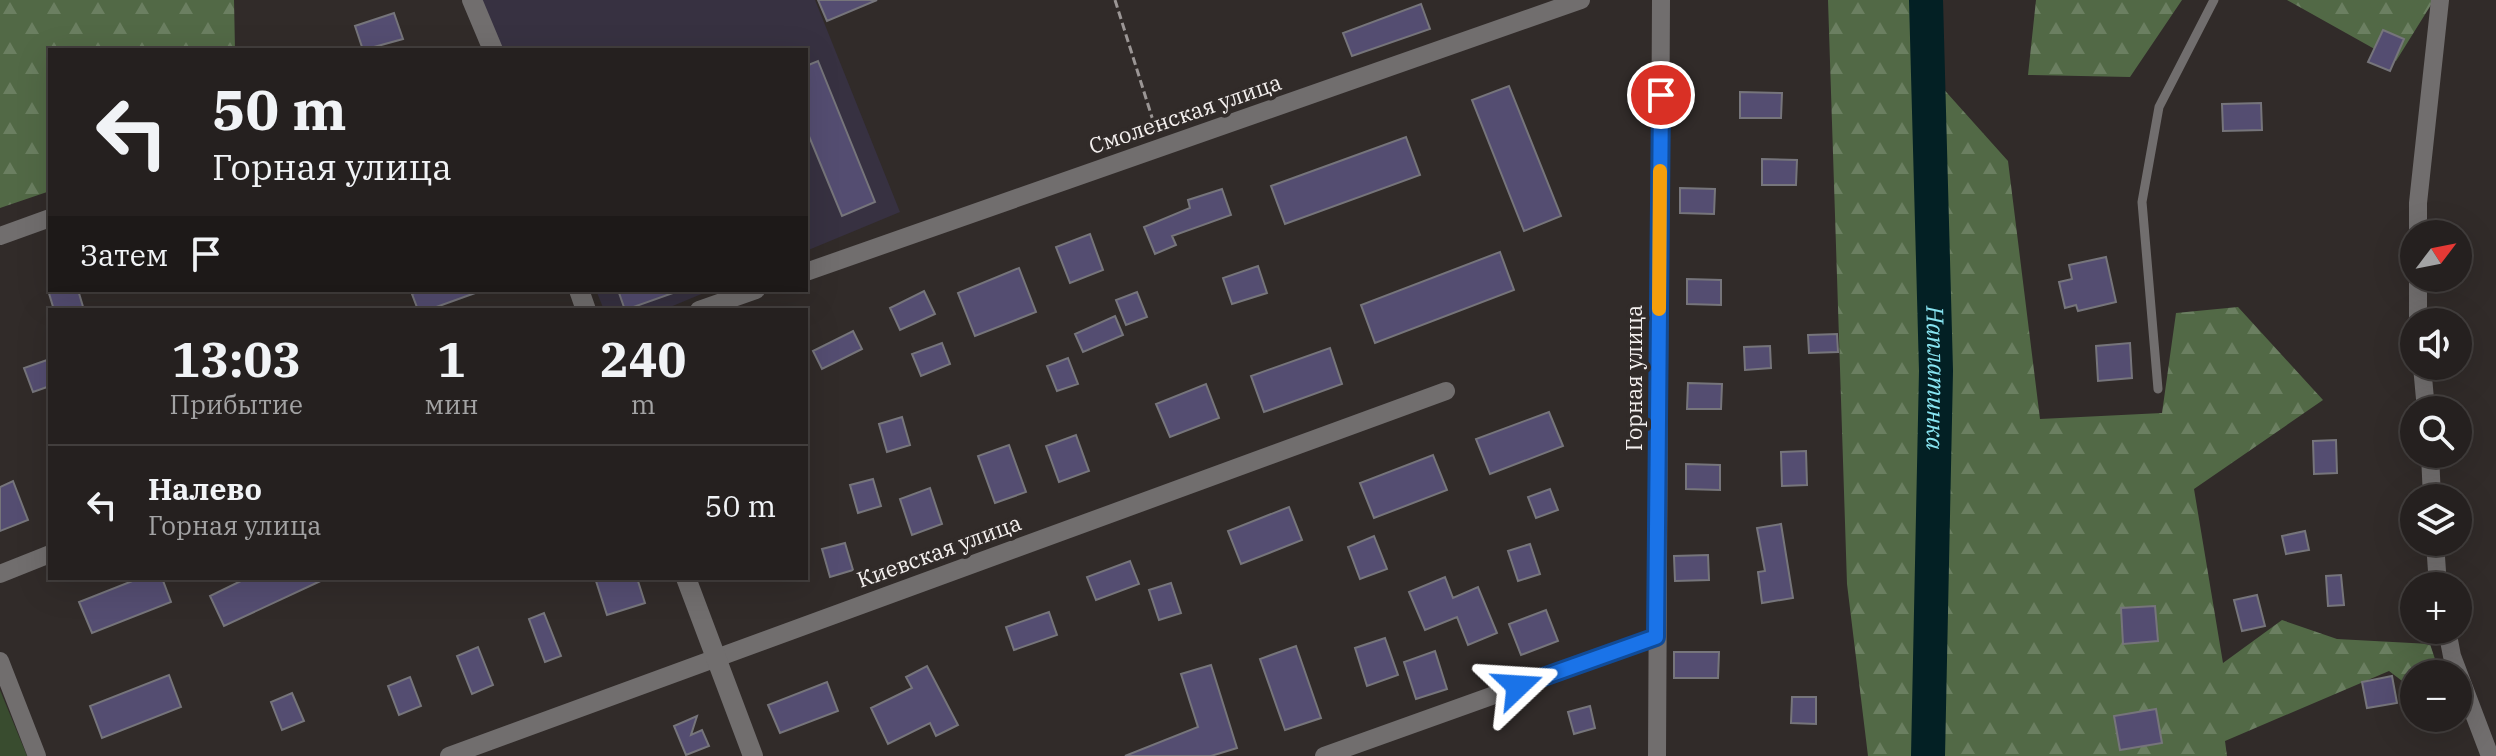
<!DOCTYPE html>
<html lang="ru">
<head>
<meta charset="utf-8">
<style>
  :root { --surface:#25201f; --page:#312d2c; --text:#f1f3f6; --muted:#a3a3a4; --line:#423e3d }
  body { margin:0; font-family:"IBM Plex Serif",serif; background:var(--page); color:var(--text); height:100vh; display:flex; flex-direction:column; font-size:30px; white-space:nowrap }
  * { box-sizing:border-box; margin:0 }
  p { font-size:26px; color:var(--muted) }
  .icon { flex:none; width:44px; height:44px; fill:none; stroke:currentColor; stroke-width:2; stroke-linecap:round; stroke-linejoin:round }
  .map { position:relative; flex:1; overflow:hidden }
  .drawer { position:absolute; left:48px; top:308px; width:760px; height:272px; display:flex; flex-direction:column; background:var(--surface); border-radius:0px; box-shadow:0 8px 32px #0002,0 0 0 2px var(--line) }
  .drawer>* { flex:none }
  .guide { position:absolute; left:48px; top:48px; width:760px; height:244px; border-radius:0px; box-shadow:0 8px 32px #0002,0 0 0 2px var(--line); background:#25201f; color:var(--text); overflow:hidden }
  .needle { width:52px; rotate:58deg }
  .fabs { position:absolute; left:2400px; top:220px; display:grid; gap:16px }
  .fabs a { display:grid; place-items:center; width:72px; height:72px; border-radius:50%; background:var(--surface); box-shadow:0 8px 32px #0002,0 0 0 2px var(--line); font-size:40px }
  .pin { position:absolute; display:grid; place-items:center; width:68px; height:68px; color:#fff; margin:-34px; border:4px solid #fff; border-radius:50%; box-shadow:0 2px 8px #0007 }
  .me { position:absolute; width:88px; margin:-44px; rotate:70deg; stroke-linejoin:round; filter:drop-shadow(0 0 6px #0008) }
  .turn { display:flex; align-items:center; gap:28px; height:168px; padding:0 32px; font-size:36px }
  .turn .icon { width:104px; height:104px; stroke-width:2.5 }
  .turn b { display:block; font-size:56px; line-height:68px }
  .then { display:flex; align-items:center; height:76px; padding:0 32px; background:#0003; gap:16px; font-size:30px }
  .eta { display:flex; justify-content:space-evenly; align-items:center; height:136px; text-align:center }
  .eta b { font-size:48px; font-weight:800; line-height:56px }
  ul { padding:0; list-style:none }
  li { display:flex; align-items:center; gap:24px; height:120px; padding:0 32px; border-top:2px solid var(--line) }
  li div { flex:1 }
  li b { display:block; font-size:30px }
  li em { font-style:normal }
  .map>svg:first-child { display:block }
  .commercial { fill:#373141 }
  .forest { fill:url(#forest-firs) }
  .park { fill:#394c2f }
  .lines { fill:none; stroke-linecap:round; stroke-linejoin:round }
  .river { stroke:#032024; stroke-width:34 }
  .building { fill:#544d71; stroke:#76757b; stroke-width:2 }
  .path { stroke:#9b9695; stroke-width:3; stroke-dasharray:8 4; stroke-linecap:butt }
  .service { stroke:#716e6e; stroke-width:9 }
  .minor { stroke:#716e6e; stroke-width:18 }
  .tertiary { stroke:#716e6e; stroke-width:20 }
  .route-casing { stroke:#114b97; stroke-width:20 }
  .route { stroke:#1a73e8; stroke-width:14 }
  .slow { stroke:#f59e0b; stroke-width:14 }
  .labels { text-anchor:middle; stroke-width:8; stroke-linejoin:round; paint-order:stroke }
  .street-label { font-size:22px; fill:#f3efee; stroke:#312b29 }
  .water-label { font-size:24px; font-style:italic; fill:#89e5f2; stroke:#312b29 }
</style>
</head>
<body>
<div class="map">
<svg width="2496" height="756" viewBox="0 0 2496 756">
  <defs>
    <pattern id="forest-firs" width="22" height="20" patternUnits="userSpaceOnUse" patternTransform="scale(2)"><rect width="22" height="20" fill="#526946"/><path d="M5 1l3.5 6h-7zM16 11l3.5 6h-7z" fill="#6b7f61"/></pattern>
  </defs>
  <rect width="100%" height="100%" fill="#312b29"/>
  <path class="commercial" d="M479 0H815L900 212 806 251V50H499Z
    M596 290H711L663 310H604Z"/>
  <path class="forest" d="M0 0H234L235 50H50V191L0 208Z
    M1828 0H1939V84L2008 161 2040 419 2162 413 2176 313 2238 307 2323 400 2194 489 2223 663 2282 620 2337 639 2430 644 2440 674H2414V690L2389 671 2225 741 2227 756H1868L1847 584Z
    M2036 0H2182L2130 77 2028 75Z
    M2287 0H2434L2396 61Z"/>
  <path class="park" d="M0 690 27 756H0Z"/>
  <g class="lines">
    <path class="river" id="s1" d="M1926 0 1936 371 1928 756"/>
  </g>
  <path class="building" d="M818 0H877L827 21Z
    M1421 4 1430 29 1352 56 1343 33Z
    M394 13 403 39 363 50 355 26Z
    M2383 30 2404 39 2390 71 2368 62Z
    M818 61 875 202 842 216 806 129V66Z
    M1509 86 1561 216 1524 231 1472 100Z
    M1740 92 1782 93 1781 118H1740Z
    M2261 103 2262 130 2223 131 2222 104Z
    M1406 137 1420 175 1285 224 1271 186Z
    M1762 159 1797 160 1796 185H1762Z
    M1680 188 1715 189 1714 214 1680 213Z
    M1222 189 1231 215 1172 236 1176 245 1155 254 1144 227 1190 208 1188 200Z
    M1090 234 1103 270 1070 283 1056 247Z
    M1500 252 1514 290 1375 343 1361 305Z
    M2106 257 2116 302 2078 311 2076 305 2065 308 2059 282 2072 279 2069 265Z
    M1258 266 1267 293 1232 304 1223 278Z
    M1019 268 1036 312 975 336 958 293Z
    M1687 279 1721 280V305L1687 304Z
    M48 290H78L84 310H54Z
    M422 290H478V292L428 310H418L412 294Z
    M618 290H675L676 292 625 310Z
    M924 291 935 314 900 330 890 308Z
    M1137 292 1147 317 1126 325 1116 300Z
    M1115 316 1123 335 1083 352 1075 334Z
    M853 331 862 349 822 369 813 351Z
    M1837 334 1838 352 1809 353 1808 335Z
    M942 343 950 364 921 376 912 354Z
    M2130 343 2132 378 2098 381 2096 346Z
    M1770 346 1771 368 1745 370 1744 347Z
    M1330 348 1342 384 1264 412 1251 376Z
    M1068 358 1078 384 1057 391 1047 366Z
    M50 359V386L33 392 24 368Z
    M1688 383 1722 384 1721 409H1687Z
    M1206 384 1219 418 1170 437 1156 404Z
    M1549 412 1563 446 1490 474 1476 439Z
    M902 417 910 445 887 452 879 424Z
    M1076 435 1089 471 1059 482 1046 446Z
    M2336 440 2337 473 2314 474 2313 441Z
    M1009 445 1026 492 995 503 978 456Z
    M1806 451 1807 485 1782 486 1781 452Z
    M1433 455 1447 490 1374 518 1360 483Z
    M1686 464 1720 465V490L1686 489Z
    M873 479 881 506 858 513 850 485Z
    M13 481 28 520 0 531V487Z
    M930 488 942 524 912 535 900 499Z
    M1550 489 1558 510 1536 518 1528 497Z
    M1289 507 1302 540 1241 564 1228 531Z
    M1781 524 1793 598 1762 603 1758 572 1765 571 1757 528Z
    M2305 531 2309 550 2286 554 2282 536Z
    M1374 536 1387 569 1360 579 1348 547Z
    M845 543 853 570 830 577 822 549Z
    M1530 544 1540 574 1518 581 1508 551Z
    M1708 555 1709 580 1675 581 1674 556Z
    M1130 561 1139 584 1096 600 1087 577Z
    M2341 575 2344 605 2328 606 2326 576Z
    M1445 577 1453 598 1478 587 1497 633 1468 645 1457 617 1425 630 1409 592Z
    M140 578H162L171 602 92 633 79 602Z
    M247 578H327L224 626 210 596Z
    M595 578H637L645 603 607 615Z
    M1171 583 1181 613 1159 620 1149 590Z
    M2257 595 2265 626 2242 631 2234 600Z
    M2155 606 2158 641 2123 644 2121 608Z
    M1546 610 1558 641 1521 655 1509 624Z
    M1049 612 1057 635 1014 650 1006 627Z
    M544 613 561 656 545 662 529 619Z
    M1385 638 1398 675 1367 686 1355 648Z
    M1296 646 1321 718 1285 730 1260 659Z
    M478 647 493 685 472 694 457 656Z
    M1435 651 1447 689 1416 699 1404 662Z
    M1674 652H1719L1718 678H1674Z
    M1211 665 1237 748 1211 756H1125L1198 727 1181 674Z
    M927 666 958 725 936 736 930 723 888 744 871 708 912 688 906 677Z
    M169 675 181 707 102 738 90 706Z
    M2392 676 2397 703 2367 708 2362 682Z
    M410 677 421 706 399 715 388 686Z
    M827 682 838 711 780 733 768 705Z
    M292 693 304 721 282 730 271 702Z
    M1792 697H1816V724L1791 723Z
    M1590 706 1595 728 1574 734 1568 712Z
    M2156 709 2162 743 2120 750 2114 716Z
    M697 716 691 735 702 730 709 746 686 755 674 726Z"/>
  <g class="lines">
    <path class="path" d="M1115 0 1156 130"/>
    <path class="service" d="M2158 389 2142 202 2159 107 2214 0"/>
    <path class="minor" d="M2418 234V203L2440 0
      M0 236 50 218
      M806 272 1581 0
      M699 310 756 290
      M2418 322V278
      M2422 366 2426 410
      M2430 454 2432 498
      M2435 542 2438 586
      M0 574 50 554
      M2447 630 2452 656 2490 756
      M0 661 37 756
      M449 756 1446 391
      M1324 756 1656 637
      M1657 756 1661 0"/>
    <path class="tertiary" d="M472 0 493 50
      M579 290 586 310
      M686 578 753 756"/>
  </g>
  <g class="lines">
    <defs>
      <path id="route" d="M1518 686 1656 637 1661 95"/>
    </defs>
    <use href="#route" class="route-casing"/>
    <use href="#route" class="route"/>
    <path class="slow" d="M1659 309 1660 171"/>
  </g>
  <g class="labels">
    <g class="street-label">
      <text transform="translate(1185 114) rotate(-19)" y="8">Смоленская улица</text>
      <text transform="translate(1634 378) rotate(-90)" y="8">Горная улица</text>
      <text transform="translate(939 551) rotate(-20)" y="8">Киевская улица</text>
    </g>
    <g class="water-label">
      <text dy="8" stroke="none"><textPath href="#s1" startOffset="378">Наплатинка</textPath></text>
    </g>
  </g>
</svg>
<div class="fabs">
<a><svg class="needle" viewBox="-14 -14 28 28"><path d="M0-13l5 13h-10z" fill="#e53935"/><path d="M0 13l5-13h-10z" fill="#a3a3a4"/></svg></a>
<a><svg class="icon" aria-label="sound" viewBox="0 0 24 24"><path d="M4 9h4l5-4v14l-5-4H4zM17 9q2 3 0 6"/></svg></a>
<a><svg class="icon" aria-label="search" viewBox="0 0 24 24"><circle cx="10" cy="10" r="6"/><path d="M15 15l6 6"/></svg></a>
<a><svg class="icon" aria-label="layers" viewBox="0 0 24 24"><path d="M12 4l9 5-9 5-9-5zM3 14l9 5 9-5"/></svg></a>
<a>+</a>
<a>−</a>
</div>
<div class="pin" style="left:1661px;top:95px;background:#d93025"><svg class="icon" aria-label="arrive" viewBox="0 0 24 24"><path d="M6 21V4h12l-3 4 3 4H6"/></svg></div>
<svg class="me" style="left:1518px;top:686px" viewBox="-20 -20 40 40"><path d="M0-17L14 15 0 8-14 15z" fill="#1a73e8" stroke="#fff" stroke-width="4"/></svg>
<div class="guide">
<div class="turn"><svg class="icon" aria-label="left" viewBox="0 0 24 24"><path d="M17 20v-9H6M10 6l-5 5 5 5"/></svg><div><b>50 m</b>Горная улица</div></div>
<div class="then">Затем<svg class="icon" aria-label="arrive" viewBox="0 0 24 24"><path d="M6 21V4h12l-3 4 3 4H6"/></svg></div>
</div>
<section class="drawer">
<div class="eta">
<div><b>13:03</b><p>Прибытие</p></div>
<div><b>1</b><p>мин</p></div>
<div><b>240</b><p>m</p></div>
</div>
<ul>
<li><svg class="icon" aria-label="left" viewBox="0 0 24 24"><path d="M17 20v-9H6M10 6l-5 5 5 5"/></svg><div><b>Налево</b><p>Горная улица</p></div><em>50 m</em></li>
</ul>
</section>
</div>
</body>
</html>
